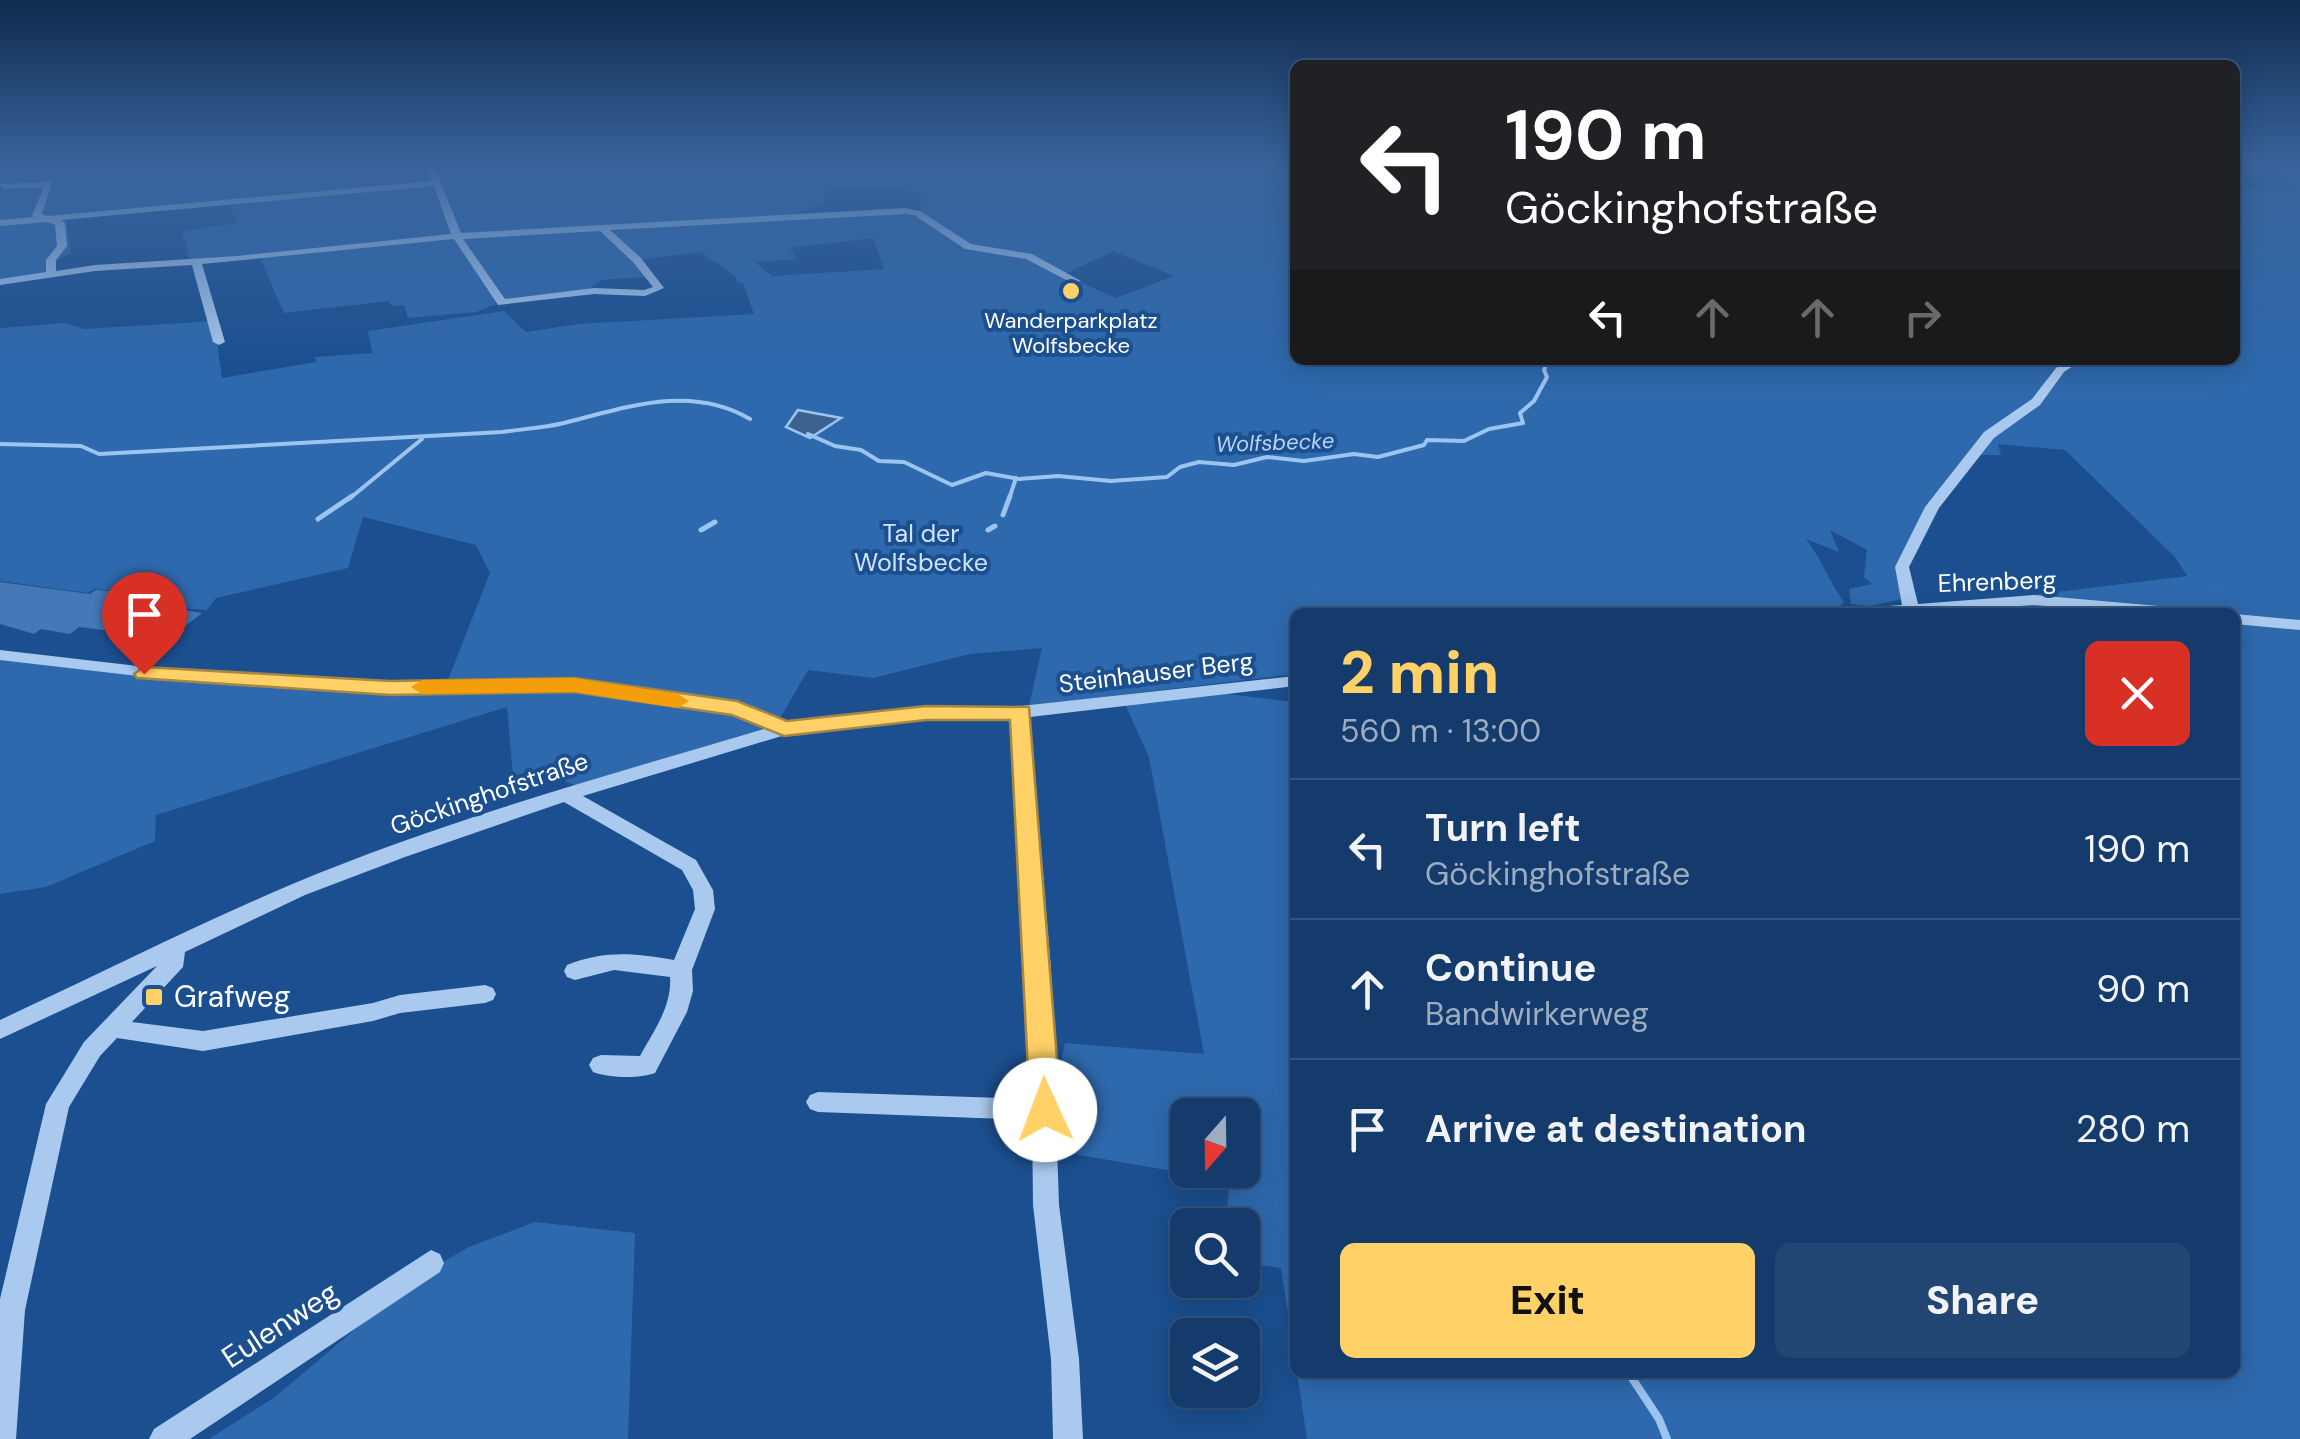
<!DOCTYPE html>
<html lang="en">
<head>
<meta charset="utf-8">
<style>
  :root { --surface:#143b6b; --page:#214673; --text:#f1f3f6; --muted:#9dadc1; --line:#33557e; --accent:#ffd166 }
  body { margin:0; font-family:"DM Sans",sans-serif; background:var(--page); color:var(--text); height:100vh; display:flex; flex-direction:column; font-size:38px; white-space:nowrap }
  * { box-sizing:border-box; margin:0 }
  p { font-size:32px; color:var(--muted) }
  .icon { flex:none; width:55px; height:55px; fill:none; stroke:currentColor; stroke-width:2; stroke-linecap:round; stroke-linejoin:round }
  .map { position:relative; flex:1; overflow:hidden }
  .drawer { position:absolute; left:1290px; top:608px; width:950px; height:770px; display:flex; flex-direction:column; background:var(--surface); border-radius:15px; box-shadow:0 5px 25px #0003,0 0 0 2px var(--line) }
  .drawer>* { flex:none }
  .top-card { position:absolute; left:1290px; top:60px; width:950px; height:305px; border-radius:15px; box-shadow:0 5px 25px #0003,0 0 0 2px var(--line); background:#202124; color:#fff; overflow:hidden }
  .needle { width:65px; rotate:200deg }
  .controls { position:absolute; left:1170px; top:1098px; display:grid; gap:20px }
  .controls a { display:grid; place-items:center; width:90px; height:90px; border-radius:15px; background:var(--surface); box-shadow:0 5px 25px #0003,0 0 0 2px var(--line); font-size:50px }
  .pin { position:absolute; display:grid; place-items:center; width:85px; height:85px; color:#fff; margin:-102px -42px; border-radius:50% 50% 50% 0; rotate:-45deg; box-shadow:0 0 10px #0007 }
  .pin .icon { rotate:45deg }
  .me { position:absolute; width:110px; margin:-55px; rotate:358deg; stroke-linejoin:round; filter:drop-shadow(0 0 8px #0008) }
  .turn { display:flex; align-items:center; gap:35px; height:210px; padding:0 50px; font-size:45px }
  .turn .icon { width:130px; height:130px; stroke-width:2.5 }
  .turn b { display:block; font-size:70px; line-height:85px }
  .lanes { display:flex; align-items:center; height:95px; padding:0 50px; background:#0003; justify-content:center; gap:50px; direction:ltr }
  .lanes .off { opacity:.35 }
  .round { display:grid; place-items:center; flex:none; width:105px; height:105px; border-radius:15px; background:var(--page) }
  .head { display:flex; align-items:center; justify-content:space-between; height:170px; padding:0 50px }
  h1 { font-size:60px; font-weight:800; line-height:75px; color:var(--accent) }
  .primary-button { display:flex; gap:20px; margin-top:auto; padding:20px 50px }
  .primary-button a { flex:1; height:115px; border-radius:15px; background:var(--accent); color:#111; font-size:40px; font-weight:800; line-height:115px; text-align:center }
  .primary-button a+a { background:var(--page); color:var(--text) }
  ul { padding:0; list-style:none }
  li { display:flex; align-items:center; gap:30px; height:140px; padding:0 50px; border-top:2px solid var(--line) }
  li div { flex:1 }
  li b { display:block; font-size:38px }
  li em { font-style:normal }
  .map>svg:first-child { display:block }
  .green { fill:#2e69ad; fill-rule:evenodd }
  .water { fill:#3c6290; stroke:#9cc4f0; stroke-width:2.5 }
  .lines { fill:none; stroke-linecap:round; stroke-linejoin:round }
  .stream-far2 { stroke:#9cc4f0; stroke-width:4 }
  .stream-far1 { stroke:#9cc4f0; stroke-width:5 }
  .stream { stroke:#9cc4f0; stroke-width:8 }
  .building { fill:#4478b7 }
  .minor { fill:#a9c9ee; fill-rule:evenodd }
  .route { fill:#ffd166; stroke:#a68842; stroke-width:2.5 }
  .slow { fill:#f59e0b }
  .poi-dot { fill:#ffd166; stroke:#1b4f8f; stroke-width:4 }
  .labels { text-anchor:middle; stroke-width:8; stroke-linejoin:round; paint-order:stroke }
  .far-poi-label { font-size:22px; fill:#fff; stroke:#1b4f8f }
  .far-water-label { font-size:22px; font-style:italic; fill:#b5d3f5; stroke:#1b4f8f }
  .park-label { font-size:25px; fill:#cfe3fa; stroke:#1b4f8f }
  .street-label { font-size:25px; fill:#fff; stroke:#1b4f8f }
  .near-poi-label { font-size:30px; fill:#fff; stroke:#1b4f8f; text-anchor:start }
  .near-street-label { font-size:30px; fill:#fff; stroke:#1b4f8f }
</style>
</head>
<body>
<div class="map">
<svg width="2300" height="1439" viewBox="0 0 2300 1439">
  <rect width="100%" height="100%" fill="#1b4f8f"/>
  <path class="green" d="M0 165H108L110 172 168 165H1295V360H2235V188L2291 190 2277 165 2300 168V1439H1307L1297 1373 2235 1372V612H2011L2000 599 2187 576 2175 557 2065 450 1998 444 2001 455H1976L1934 510 1901 565 1902 599 1870 606 1851 604 1849 589 1872 584 1864 577 1867 550 1830 530 1839 552 1806 539C1822 559 1829 582 1844 602L1839 607 1800 612H1295V674L1029 706 1042 648 970 654 873 678 808 670 775 727 577 786 554 777H513L507 707 156 815 155 841 46 887 0 894V658L161 677 446 685 490 573 476 545 363 517 348 568 216 598 207 610 179 608 169 615 110 607 128 593 95 589 88 593 0 581V328L65 323 84 329 214 321 222 378 316 362 315 357 372 353 368 331 504 311 526 332 578 324 754 314 743 283H738L735 276 701 252 636 260 645 277 601 280 587 290 504 302 494 286 482 288 490 289 496 304 476 312 408 318 404 305 392 306 388 301 284 313 259 256 190 261 182 231 238 223 227 203 66 218 71 253 57 260 55 273 0 283ZM853 187 899 188 921 194 920 214 785 216 825 204 823 197 831 189ZM873 238 884 269 772 276 755 262 796 259 790 248ZM1113 251 1174 276 1116 298 1063 275Z
    M1227 694 1295 702V1358L1281 1268 1243 1263 1242 1225H1225L1230 1181 1051 1150 1050 1109 1065 1043 1204 1054 1149 757 1125 704ZM1188 1115H1242V1170H1188Z
    M535 1222 635 1233 628 1439H209L275 1397 418 1276 469 1247Z"/>
  <path class="water" d="M798 410 841 418 810 438 786 427Z"/>
  <g class="lines">
    <path class="stream-far2" d="M808 434 835 446 861 450 879 461 904 462 952 485 986 473 1019 479 1058 476 1111 481 1167 477 1180 467 1199 462 1234 465 1267 457 1304 461 1354 454 1378 457 1424 445 1427 440 1464 441 1489 429 1523 423 1520 413 1534 401 1547 377 1544 370 1548 360
      M0 444 81 446 99 454 502 432C522 429 544 428 564 423 627 407 691 384 750 419
      M349 499 422 439
      M1009 499 1016 478"/>
    <path class="stream-far1" d="M1003 515 1010 496
      M318 519 352 496
      M701 530 715 522
      M988 530 995 526"/>
    <path class="stream" d="M1628 1372 1659 1419 1667 1439"/>
  </g>
  <path class="building" d="M0 582 90 594 96 590 128 593 107 608 169 616 178 609 202 613 184 627 154 628 144 635 79 627 70 634 41 629 34 634 0 624Z"/>
  <g class="lines">
    <path class="minor" d="M426 165H434L461 233 905 208 920 211 971 244 1032 254 1081 281 1072 283 1026 259 965 249 914 215 905 214 610 230 641 258 664 288 645 296 594 294 498 305 454 239 202 264 225 342 219 345 213 342 192 265 95 271 0 285V279L46 272V260L57 246 55 225 47 222 0 226V220L34 217 32 215 44 187 3 189 0 184 52 182 42 214 48 216 432 181ZM434 186 451 234 237 256 95 265 56 271V260L67 246 65 223 61 220ZM600 231 633 262 653 287 644 290 594 288 505 299 463 239Z
      M2287 165H2300V170L2288 167Z
      M2068 360H2082L2064 372 2040 405 1994 438 1939 508 1909 567 1918 604 2034 595 2170 607 2178 612H2122L2034 605 1931 612H1868L1876 607 1902 605 1895 567 1925 507 1984 432 2032 399 2056 368Z
      M2235 614 2300 620V630L2235 624Z
      M0 650 198 673 390 683 574 680 737 702 786 723 926 707 1021 706 1295 676V686L1030 717 1051 970 1059 1205 1079 1359 1083 1439H1053L1051 1359 1033 1205 1032 1120 818 1112 810 1109 806 1102 810 1095 818 1092 1031 1099 1029 970 1013 718 926 719 785 735 583 796 696 860 713 890 715 909 692 970 693 991 687 1012 655 1073C638 1079 610 1078 593 1072L589 1065 593 1058 601 1055 640 1056C654 1030 672 1007 670 977L614 970 575 980 567 977 564 971 567 965C604 950 636 953 674 960L695 909 693 890 682 870 564 802 405 857 305 895 185 952 183 967 132 1022 203 1031 373 1003 400 995 485 985 493 988 496 994 493 1000 485 1003 400 1013 373 1021 203 1051 117 1038 100 1056 69 1107 25 1310 16 1439H0V1299L46 1104 84 1042 157 966 0 1039V1020C97 975 192 927 290 885 441 821 609 775 767 728L733 713 574 690 390 693 198 683 0 660Z
      M431 1250 440 1254 444 1263 440 1272 190 1439H149L154 1429Z"/>
  </g>
  <linearGradient id="sky" x2="0" y2="1"><stop stop-color="#0f2b4f"/><stop offset="0.45" stop-color="#39639b"/><stop offset="1" stop-color="#39639b" stop-opacity="0"/></linearGradient>
  <rect width="2300" height="367" fill="url(#sky)"/>
  <path class="route" d="M144 667 390 681 574 678 737 701 787 721 926 706 1029 707 1061 1110 1056 1119 1045 1123 1034 1119 1030 1110 1010 720H926L784 736 732 715 574 692 390 695 137 678 134 674Z"/>
  <path class="slow" d="M574 678 678 694 689 701 678 708 574 692 422 694 411 687 422 680Z"/>
  <g class="poi-dot">
    <circle cx="1071" cy="291" r="10"/>
    <rect x="144" y="987" width="20" height="20" rx="5"/>
  </g>
  <g class="labels">
    <g class="far-poi-label">
      <text x="1071" y="328">Wanderparkplatz<tspan x="1071" dy="25">Wolfsbecke</tspan></text>
    </g>
    <g class="far-water-label">
      <text transform="translate(1275 442) rotate(-2)" y="8">Wolfsbecke</text>
    </g>
    <g class="park-label">
      <text x="921" y="542">Tal der<tspan x="921" dy="29">Wolfsbecke</tspan></text>
    </g>
    <g class="street-label">
      <text transform="translate(1997 581) rotate(-2)" y="9">Ehrenberg</text>
      <text transform="translate(1156 672) rotate(-7)" y="9">Steinhauser Berg</text>
      <text transform="translate(489 793) rotate(-19)" y="9">Göckinghofstraße</text>
    </g>
    <g class="near-poi-label">
      <text x="174" y="1007">Grafweg</text>
    </g>
    <g class="near-street-label">
      <text transform="translate(280 1325) rotate(-33)" y="10">Eulenweg</text>
    </g>
  </g>
</svg>
<div class="controls">
<a><svg class="needle" viewBox="-14 -14 28 28"><path d="M0-13l5 13h-10z" fill="#e53935"/><path d="M0 13l5-13h-10z" fill="#9dadc1"/></svg></a>
<a><svg class="icon" aria-label="search" viewBox="0 0 24 24"><circle cx="10" cy="10" r="6"/><path d="M15 15l6 6"/></svg></a>
<a><svg class="icon" aria-label="layers" viewBox="0 0 24 24"><path d="M12 4l9 5-9 5-9-5zM3 14l9 5 9-5"/></svg></a>
</div>
<div class="pin" style="left:144px;top:674px;background:#d93025"><svg class="icon" aria-label="arrive" viewBox="0 0 24 24"><path d="M6 21V4h12l-3 4 3 4H6"/></svg></div>
<svg class="me" style="left:1045px;top:1110px" viewBox="-20 -20 40 40"><circle r="19" fill="#fff"/><path d="M0-13L10 11 0 6-10 11z" fill="#ffd166"/></svg>
<div class="top-card">
<div class="turn"><svg class="icon" aria-label="left" viewBox="0 0 24 24"><path d="M17 20v-9H6M10 6l-5 5 5 5"/></svg><div><b>190 m</b>Göckinghofstraße</div></div>
<div class="lanes"><svg class="icon" aria-label="left" viewBox="0 0 24 24"><path d="M17 20v-9H6M10 6l-5 5 5 5"/></svg><svg class="icon off" aria-label="ahead" viewBox="0 0 24 24"><path d="M12 20V5M6 11l6-6 6 6"/></svg><svg class="icon off" aria-label="ahead" viewBox="0 0 24 24"><path d="M12 20V5M6 11l6-6 6 6"/></svg><svg class="icon off" aria-label="right" viewBox="0 0 24 24"><path d="M7 20v-9h11M14 6l5 5-5 5"/></svg></div>
</div>
<section class="drawer">
<div class="head"><div><h1>2 min</h1><p>560 m · 13:00</p></div><a class="round" style="background:#d93025;color:#fff"><svg class="icon" aria-label="close" viewBox="0 0 24 24"><path d="M6 6l12 12M18 6L6 18"/></svg></a></div>
<ul>
<li><svg class="icon" aria-label="left" viewBox="0 0 24 24"><path d="M17 20v-9H6M10 6l-5 5 5 5"/></svg><div><b>Turn left</b><p>Göckinghofstraße</p></div><em>190 m</em></li>
<li><svg class="icon" aria-label="ahead" viewBox="0 0 24 24"><path d="M12 20V5M6 11l6-6 6 6"/></svg><div><b>Continue</b><p>Bandwirkerweg</p></div><em>90 m</em></li>
<li><svg class="icon" aria-label="arrive" viewBox="0 0 24 24"><path d="M6 21V4h12l-3 4 3 4H6"/></svg><div><b>Arrive at destination</b></div><em>280 m</em></li>
</ul>
<div class="primary-button"><a>Exit</a><a>Share</a></div>
</section>
</div>
</body>
</html>
